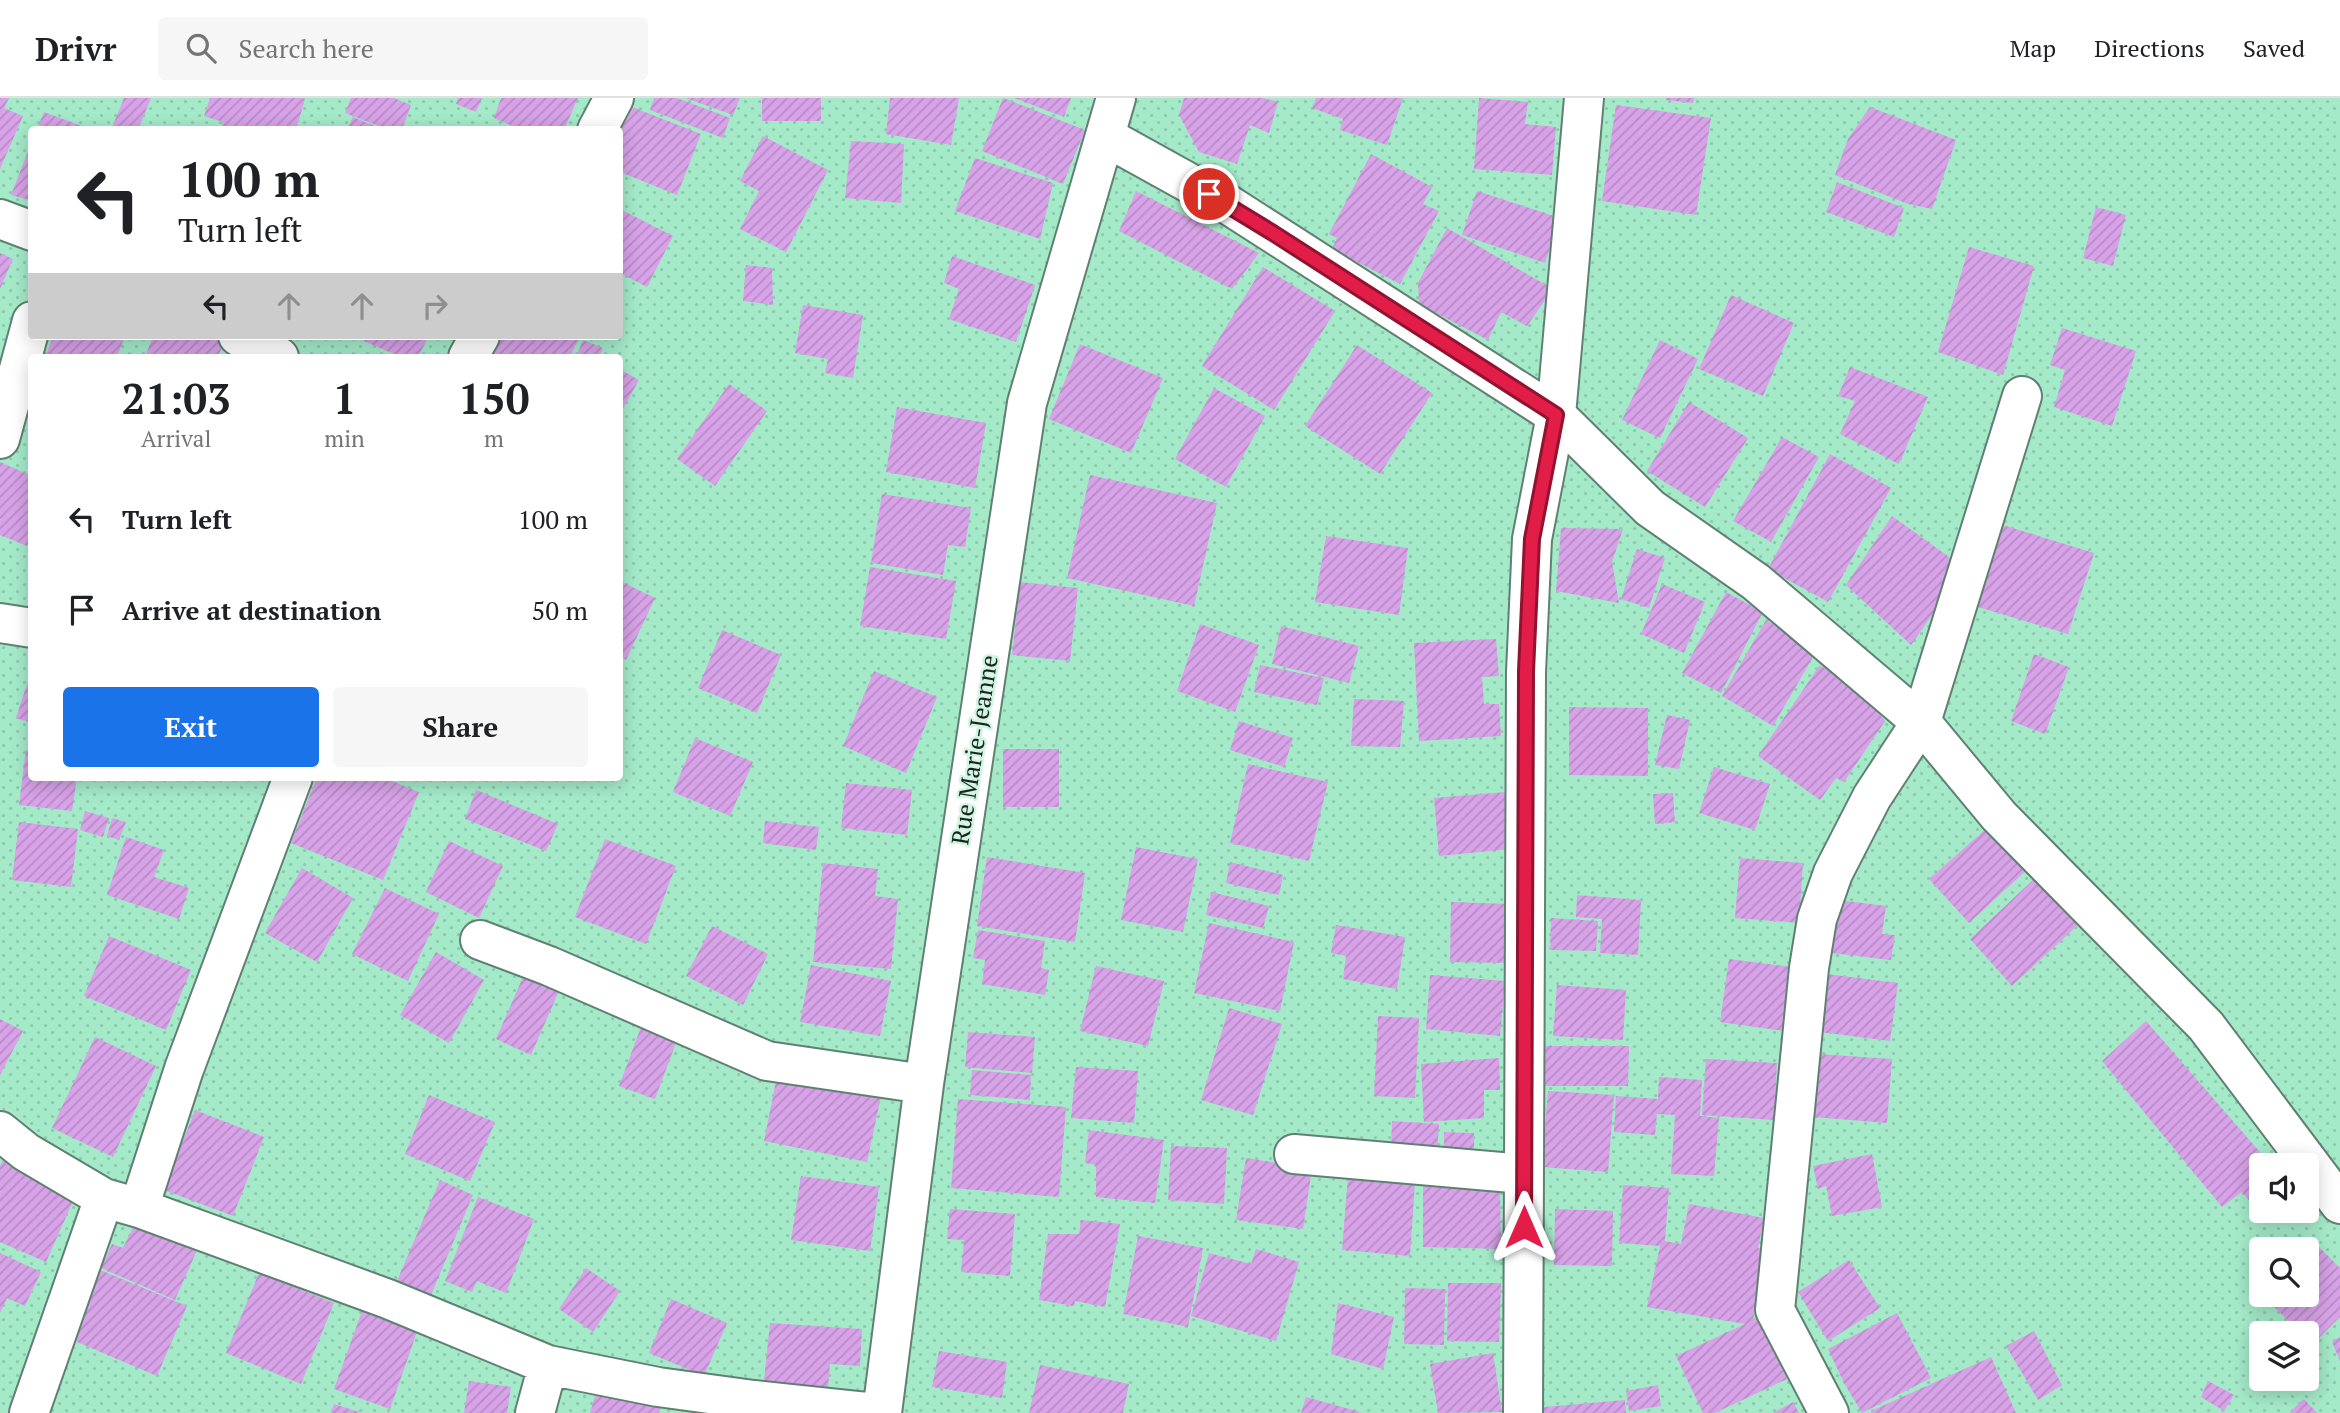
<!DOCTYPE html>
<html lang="en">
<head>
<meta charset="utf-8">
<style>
  :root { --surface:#fff; --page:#f6f6f6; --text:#202124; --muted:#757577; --line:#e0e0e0; --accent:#1a73e8 }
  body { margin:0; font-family:"PT Serif",serif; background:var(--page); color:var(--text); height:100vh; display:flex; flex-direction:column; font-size:26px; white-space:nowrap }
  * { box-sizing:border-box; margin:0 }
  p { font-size:23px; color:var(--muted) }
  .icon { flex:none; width:38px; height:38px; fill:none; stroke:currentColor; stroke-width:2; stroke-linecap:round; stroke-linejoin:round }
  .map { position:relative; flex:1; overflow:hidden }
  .drawer { position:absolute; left:28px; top:256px; width:595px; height:427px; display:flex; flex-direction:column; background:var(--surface); border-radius:7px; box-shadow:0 4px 18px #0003 }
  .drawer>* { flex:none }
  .top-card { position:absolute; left:28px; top:28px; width:595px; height:214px; border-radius:7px; box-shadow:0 4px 18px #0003; background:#fff; color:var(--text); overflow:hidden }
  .controls { position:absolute; left:2249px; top:1055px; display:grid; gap:14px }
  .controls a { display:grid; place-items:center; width:70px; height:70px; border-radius:7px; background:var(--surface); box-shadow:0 4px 18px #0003; font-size:35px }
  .pin { position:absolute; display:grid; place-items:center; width:60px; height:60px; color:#fff; margin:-30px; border:4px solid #fff; border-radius:50%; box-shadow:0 2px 7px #0007 }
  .me { position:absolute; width:77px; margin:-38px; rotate:0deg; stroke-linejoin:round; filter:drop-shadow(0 0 5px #0008) }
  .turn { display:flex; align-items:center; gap:24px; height:147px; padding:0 35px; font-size:32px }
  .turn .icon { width:91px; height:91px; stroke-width:2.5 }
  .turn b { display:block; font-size:49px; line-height:60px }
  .lanes { display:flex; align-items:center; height:66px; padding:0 35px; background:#0003; justify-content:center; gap:35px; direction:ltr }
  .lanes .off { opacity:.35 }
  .eta { display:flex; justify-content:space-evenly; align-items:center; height:119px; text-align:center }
  .eta b { font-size:42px; font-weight:600; line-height:49px }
  .action { display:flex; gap:14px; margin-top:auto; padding:14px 35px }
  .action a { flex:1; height:80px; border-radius:7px; background:var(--accent); color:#fff; font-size:28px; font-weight:600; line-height:80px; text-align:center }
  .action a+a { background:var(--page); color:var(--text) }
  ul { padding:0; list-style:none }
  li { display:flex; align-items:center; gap:21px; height:91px; padding:0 35px }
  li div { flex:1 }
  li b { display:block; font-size:26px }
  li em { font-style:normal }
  header { display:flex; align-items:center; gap:42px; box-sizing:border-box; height:98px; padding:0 35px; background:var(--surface); border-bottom:2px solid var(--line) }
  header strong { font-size:33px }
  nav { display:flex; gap:38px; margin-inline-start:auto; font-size:24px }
  .search { width:490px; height:63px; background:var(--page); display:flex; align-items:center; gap:18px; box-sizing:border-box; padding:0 24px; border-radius:7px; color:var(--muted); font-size:26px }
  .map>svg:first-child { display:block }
  .park { fill:url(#park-dots); fill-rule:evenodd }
  .building { fill:url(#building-hatch) }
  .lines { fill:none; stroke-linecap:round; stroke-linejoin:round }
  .street-casing { stroke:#608171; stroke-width:42 }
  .street { stroke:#fff; stroke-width:38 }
  .route-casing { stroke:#92132f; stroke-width:18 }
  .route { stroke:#e11d48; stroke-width:12 }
  .labels { text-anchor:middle; stroke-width:5; stroke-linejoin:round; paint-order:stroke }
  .street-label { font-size:24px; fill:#18251f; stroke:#d2f5e3 }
</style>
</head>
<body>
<header>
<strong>Drivr</strong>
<div class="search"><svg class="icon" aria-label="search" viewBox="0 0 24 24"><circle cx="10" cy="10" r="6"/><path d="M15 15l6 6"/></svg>Search here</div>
<nav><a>Map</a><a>Directions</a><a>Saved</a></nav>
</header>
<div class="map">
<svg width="2340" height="1315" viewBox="0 0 2340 1315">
  <defs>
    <pattern id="park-dots" width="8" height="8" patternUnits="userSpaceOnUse" patternTransform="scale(1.75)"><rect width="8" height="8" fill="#a4eac9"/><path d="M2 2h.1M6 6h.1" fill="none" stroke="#8cc9ac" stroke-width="1.8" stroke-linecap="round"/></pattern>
    <pattern id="building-hatch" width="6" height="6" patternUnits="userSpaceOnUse" patternTransform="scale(1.75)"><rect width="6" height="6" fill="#d7a2e7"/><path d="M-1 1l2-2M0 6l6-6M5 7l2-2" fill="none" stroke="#b88bc6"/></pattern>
  </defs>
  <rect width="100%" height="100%" fill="#d2f5e3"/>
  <path class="park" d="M0 0H2340V1315H0ZM32 32H620V238H32ZM32 259H620V679H32ZM2261 1068H2306V1113H2261ZM2261 1152H2306V1197H2261ZM2261 1236H2306V1281H2261Z"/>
  <path class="building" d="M0 0H9L4 10 23 18 0 71Z
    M124 0H151L138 32H111Z
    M210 0H301L305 1 296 32H221L223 24 204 18Z
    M351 0H394L411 7 402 32H389L345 15Z
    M458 0H482L476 14 456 6Z
    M501 0H578L564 32H521L494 20Z
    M654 0H677L730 20 723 40 650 12Z
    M685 0H740L733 17Z
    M762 0H821V23H762Z
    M890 0H959L951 47 886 36Z
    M1003 0 1085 32 1063 86 982 53Z
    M1014 0H1071L1064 19Z
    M1184 0H1263L1278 4 1269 35 1250 27 1237 66 1199 54 1179 17Z
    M1316 0H1403L1387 47 1340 32 1343 21 1312 10Z
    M1479 0 1528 4 1525 26 1556 29 1552 77 1474 71Z
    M1666 0H1694L1693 5 1666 2Z
    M627 7 701 36 677 97 620 74V32H617Z
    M1616 7 1711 20 1696 117 1602 103Z
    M1870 9 1956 42 1932 111 1908 106 1835 77 1848 41Z
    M44 14 90 31V32H37Z
    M353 19 382 31V32H347Z
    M763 38 828 72 786 154 740 131 759 93 740 83Z
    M851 43 904 46 901 105 845 100Z
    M31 46H32V103L11 97Z
    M1371 56 1432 89 1423 106 1439 113 1400 186 1332 151 1337 140 1329 136Z
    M975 60 1053 85 1040 141 955 113Z
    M1837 84 1904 110 1894 139 1826 114Z
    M1136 93 1259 155 1232 191 1119 133Z
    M1477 93 1560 120 1545 165 1462 137Z
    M2096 109 2126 117 2113 168 2083 160Z
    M620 111 673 138 647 189 620 175Z
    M1447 130 1553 191 1527 228 1501 214 1488 242 1419 206 1418 185Z
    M1969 149 2034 168 2003 277 1938 254Z
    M0 155 13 161 0 191Z
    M952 158 1035 187 1016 244 949 221 959 191 944 185Z
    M746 167 772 170 773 207 743 203Z
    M1263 169 1335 213 1274 312 1202 268Z
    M1731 197 1794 225 1763 298 1699 271Z
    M803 207 863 217 853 280 825 275 828 261 795 255Z
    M2062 230 2136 253 2112 328 2054 309 2065 272 2050 267Z
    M53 238H125L117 259H45Z
    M153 238H217L225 241 218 259H145Z
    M352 238H429L418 259H401Z
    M500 238H580L570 259H492L490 258Z
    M583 242 603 250 599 259H576Z
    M1660 242 1698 261 1660 340 1622 322Z
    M1080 246 1163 280 1131 355 1049 321Z
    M1357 247 1432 295 1380 376 1305 328Z
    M1850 269 1928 299 1899 366 1840 336 1855 303 1838 298Z
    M621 272 639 282 620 316V274Z
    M729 286 767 313 715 388 677 361Z
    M1214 290 1265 318 1226 389 1175 361Z
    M1689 304 1748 340 1705 409 1647 373Z
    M897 309 986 325 975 390 886 374Z
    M1782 339 1819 359 1771 444 1733 423Z
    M1830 356 1891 390 1828 504 1768 471Z
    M0 364 32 378V450L0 437Z
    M1090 377 1217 405 1194 508 1067 480Z
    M882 396 971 410 965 449 948 447 943 477 871 465Z
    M1892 418 1952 461 1942 503 1911 547 1846 487Z
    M2003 427 2094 455 2068 536 1968 506 1983 459 1992 462Z
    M1561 430 1623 431 1612 464 1619 505 1556 493Z
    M1326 438 1408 450 1399 517 1315 504Z
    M1637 451 1665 460 1649 510 1621 501Z
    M870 469 956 483 946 541 860 528Z
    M620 483 655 500 626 562 620 559Z
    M1020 484 1078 490 1070 563 1012 557Z
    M1662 486 1705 504 1684 555 1641 536Z
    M1726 494 1763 514 1721 595 1682 575Z
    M1766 522 1817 552 1773 628 1722 598Z
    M1200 526 1259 547 1235 614 1177 593Z
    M1281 528 1359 548 1349 585 1272 566Z
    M722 532 781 557 757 615 698 590Z
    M1496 541 1499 578 1482 579 1484 606H1499L1501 638 1419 643 1414 545Z
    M2034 556 2069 569 2045 636 2011 623Z
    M1260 567 1324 580 1317 607 1254 594Z
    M1820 567 1862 595 1885 623 1844 684 1836 680 1820 702 1758 658Z
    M874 573 937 599 906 675 843 648Z
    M31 574H32V625L16 620Z
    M1354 601 1404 603 1400 649 1351 648Z
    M1569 609 1648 610V678L1569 677Z
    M1667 617 1690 622 1679 671 1655 667Z
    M1239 623 1293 640 1284 669 1230 652Z
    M695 640 753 664 730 718 673 694Z
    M1003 651H1059V709H1003Z
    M26 652 32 653V679H77L72 713 19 707Z
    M1248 666 1328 684 1309 763 1230 745Z
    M1714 669 1770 686 1755 732 1699 715Z
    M317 679H382L419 694 383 782 291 745Z
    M846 685 912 692 907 737 841 730Z
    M476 692 558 726 546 753 465 721Z
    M1506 694 1511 751 1439 758 1434 700Z
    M1673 695 1675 724 1655 726 1653 696Z
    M85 713 109 720 103 739 80 732Z
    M112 720 126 724 119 742 107 738Z
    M765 723 819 729 816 752 763 745Z
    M19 724 78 731 71 789 12 782Z
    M1987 730 2030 769 1969 825 1929 781Z
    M126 739 164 752 154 779 189 790 179 821 107 797Z
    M605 741 676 768 646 846 575 819Z
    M449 743 503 768 479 820 426 794Z
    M1136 749 1198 761 1183 834 1121 822Z
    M987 759 1085 775 1075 844 977 828Z
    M1740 760 1803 765 1799 825 1735 820Z
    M1230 764 1283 777 1279 797 1226 785Z
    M823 765 878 771 875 798 898 801 891 871 813 864Z
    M302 770 353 800 317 864 265 835Z
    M2036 779 2079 826 2012 888 1970 841Z
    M385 790 439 816 408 883 352 856Z
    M1211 794 1269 808 1263 830 1206 817Z
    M1577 797 1641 802 1638 857 1600 855 1602 821 1576 819Z
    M1831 801 1886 808 1882 836 1895 837 1891 862 1823 854Z
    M1451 804 1510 806 1509 865 1450 864Z
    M1551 820 1598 823 1596 853 1550 852Z
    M1209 825 1294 844 1280 913 1194 895Z
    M1336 827 1405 839 1397 891 1343 881 1346 858 1331 855Z
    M712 828 768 856 743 907 686 878Z
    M978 832 1045 843 1041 870 1049 872 1045 897 982 886 985 862 973 860Z
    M109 838 191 872 166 932 84 898Z
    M436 854 484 882 449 945 400 917Z
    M1729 861 1793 869 1784 933 1720 924Z
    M530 863 565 879 531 957 496 941Z
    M811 867 891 883 880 938 800 924Z
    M1096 868 1164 883 1148 948 1080 933Z
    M1819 875 1898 885 1890 943 1812 933Z
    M1430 877 1505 883 1500 938 1426 931Z
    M1557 887 1626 892 1623 942 1553 938Z
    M1229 910 1282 926 1253 1017 1201 1002Z
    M1378 918 1419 920 1415 1000 1374 998Z
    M0 921 23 933 0 977Z
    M2146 923 2272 1068H2261V1113H2269L2262 1118 2242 1094 2222 1109 2102 963Z
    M641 929 677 942 655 1001 619 988Z
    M968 934 1035 939 1032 975 965 969Z
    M95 939 156 968 113 1059 52 1030Z
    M1539 948H1629L1628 988H1539Z
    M1818 956 1892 961 1887 1025 1813 1019Z
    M1499 960 1500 992H1484V1020L1424 1024 1421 966Z
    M1706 961 1777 965 1774 1022 1702 1017Z
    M779 968 883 989 867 1064 764 1043Z
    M1076 969 1138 973 1134 1025 1071 1020Z
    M972 972 1031 977 1030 1002 970 997Z
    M1659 979 1702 982 1700 1018 1719 1020 1714 1078 1671 1076 1675 1017 1657 1016 1655 1037 1614 1034 1616 998 1658 1001Z
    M1548 993 1614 997 1608 1074 1542 1069Z
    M429 997 495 1024 470 1083 405 1056Z
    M958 1001 1066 1009 1059 1099 951 1090Z
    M195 1012 264 1039 233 1118 164 1092Z
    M1392 1023 1439 1026 1437 1054 1391 1051Z
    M1089 1032 1164 1042 1155 1105 1096 1099V1067L1085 1065Z
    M1444 1034 1474 1035V1055H1444Z
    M1171 1048 1227 1050 1224 1106 1168 1102Z
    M1872 1056 1882 1109 1832 1118 1826 1088 1818 1091 1813 1068Z
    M4 1059 78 1092 46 1164 0 1144V1068Z
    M1246 1060 1312 1070 1303 1131 1236 1122Z
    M801 1078 879 1089 870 1153 791 1142Z
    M1348 1078 1415 1084 1410 1158 1342 1152Z
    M440 1082 473 1097 431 1197 397 1183Z
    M1423 1086 1500 1089 1501 1151 1423 1149Z
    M1623 1087 1669 1090 1665 1143 1681 1146 1689 1106 1764 1120 1758 1150 1766 1152 1753 1222 1758 1220 1787 1281 1715 1315H1703L1676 1258 1745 1226 1647 1209 1660 1148 1619 1145Z
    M478 1099 534 1121 506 1195 477 1183 472 1194 445 1183Z
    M950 1111 1015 1116 1010 1178 961 1174 964 1142 947 1141Z
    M1555 1111 1613 1113 1612 1168 1554 1167Z
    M1081 1122 1120 1126 1105 1209 1075 1203 1074 1208 1039 1202 1048 1136H1079Z
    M135 1125 198 1150 175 1202 101 1170 112 1146 123 1150Z
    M1138 1138 1203 1150 1188 1229 1123 1216Z
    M2315 1145 2340 1170V1219L2312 1247 2306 1241V1236H2301L2263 1197H2306V1153Z
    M1256 1151 1299 1164 1276 1243 1191 1218 1209 1155 1251 1166Z
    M0 1155 41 1174 25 1208 7 1200 0 1215Z
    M1849 1162 1880 1210 1828 1243 1798 1194Z
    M93 1169 187 1208 157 1278 63 1238Z
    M586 1170 620 1193 593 1234 559 1211Z
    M259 1175 334 1205 301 1286 226 1255Z
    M1448 1185H1501L1499 1244 1447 1243Z
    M1405 1190 1445 1191 1444 1247 1404 1246Z
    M671 1201 727 1225 704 1278 649 1255Z
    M1338 1205 1394 1219 1383 1271 1331 1256Z
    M362 1213 417 1234 390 1311 334 1291Z
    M1897 1215 1931 1280 1862 1315 1844 1285 1828 1251Z
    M770 1225 862 1231 860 1268 830 1266 827 1300 763 1291Z
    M2034 1233 2062 1287 2038 1302 2006 1248Z
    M2340 1239V1263L2332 1244Z
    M939 1253 1007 1264 1002 1300 932 1289Z
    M1493 1255 1502 1314 1438 1315 1430 1266Z
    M1991 1259 2016 1315H1872L1871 1313Z
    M1040 1267 1129 1286 1123 1315H1029Z
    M601 1279 664 1298 659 1315H590Z
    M469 1283 511 1289 507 1315H464Z
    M2208 1283 2234 1297 2224 1313 2201 1299Z
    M1658 1287 1661 1308 1629 1313 1626 1293Z
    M1306 1299 1360 1314 1359 1315H1301Z
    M2304 1301 2317 1315H2289Z
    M1625 1302 1626 1315H1544V1309Z
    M1793 1304 1799 1315H1773Z
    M334 1306 359 1314V1315H331Z"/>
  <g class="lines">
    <defs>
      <path id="street" d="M597 32 614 0
        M1106 39 1229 107 1556 317 1650 410 1756 484 1921 624 1999 718 2206 928 2340 1106
        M0 121 32 133
        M238 238 279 259
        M468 259 480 238
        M0 341 32 223
        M0 525 32 530
        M480 842 549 868 767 963 924 986
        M0 1033 26 1054 104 1100
        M1294 1056 1524 1076
        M139 1110 388 1201 548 1267 658 1289 754 1302 876 1315
        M29 1315 104 1100 139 1110 184 971 293 679
        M535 1315 548 1267
        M882 1315 924 986 1027 305 1116 0
        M1523 1315 1526 574 1532 441 1556 317 1584 0
        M1829 1315 1775 1212 1809 870 1817 821 1833 775 1872 699 1921 624 2022 298"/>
    </defs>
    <use href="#street" class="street-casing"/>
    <use href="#street" class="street"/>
  </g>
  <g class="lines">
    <defs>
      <path id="route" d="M1209 96 1273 135 1556 317 1532 441 1526 573 1524 1129"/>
    </defs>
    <use href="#route" class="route-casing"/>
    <use href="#route" class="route"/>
  </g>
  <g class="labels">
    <g class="street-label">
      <text transform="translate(975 652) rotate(-81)" y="8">Rue Marie-Jeanne</text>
    </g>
  </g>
</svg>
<div class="controls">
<a><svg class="icon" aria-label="sound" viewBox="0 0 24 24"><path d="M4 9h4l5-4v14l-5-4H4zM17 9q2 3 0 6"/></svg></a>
<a><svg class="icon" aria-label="search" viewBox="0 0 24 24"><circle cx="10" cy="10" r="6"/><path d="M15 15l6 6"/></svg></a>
<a><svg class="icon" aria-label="layers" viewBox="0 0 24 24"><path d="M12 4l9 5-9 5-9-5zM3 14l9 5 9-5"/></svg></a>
</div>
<div class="pin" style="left:1209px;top:96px;background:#d93025"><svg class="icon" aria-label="arrive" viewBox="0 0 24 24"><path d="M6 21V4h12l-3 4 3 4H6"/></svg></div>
<svg class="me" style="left:1524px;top:1129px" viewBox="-20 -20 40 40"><path d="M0-17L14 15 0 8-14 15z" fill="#e11d48" stroke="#fff" stroke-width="4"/></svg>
<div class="top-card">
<div class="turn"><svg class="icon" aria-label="left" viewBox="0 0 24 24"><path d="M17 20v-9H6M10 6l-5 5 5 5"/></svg><div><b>100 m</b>Turn left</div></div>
<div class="lanes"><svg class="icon" aria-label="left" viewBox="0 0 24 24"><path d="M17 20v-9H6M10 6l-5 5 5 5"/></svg><svg class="icon off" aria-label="ahead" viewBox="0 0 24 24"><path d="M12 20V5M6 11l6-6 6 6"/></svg><svg class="icon off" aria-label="ahead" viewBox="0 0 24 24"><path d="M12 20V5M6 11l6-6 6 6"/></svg><svg class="icon off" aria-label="right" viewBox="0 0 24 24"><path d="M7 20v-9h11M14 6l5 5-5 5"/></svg></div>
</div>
<section class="drawer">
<div class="eta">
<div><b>21:03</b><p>Arrival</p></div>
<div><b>1</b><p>min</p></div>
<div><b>150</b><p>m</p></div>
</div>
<ul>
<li><svg class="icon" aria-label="left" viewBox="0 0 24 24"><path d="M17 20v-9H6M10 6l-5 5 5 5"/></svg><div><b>Turn left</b></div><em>100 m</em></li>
<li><svg class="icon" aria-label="arrive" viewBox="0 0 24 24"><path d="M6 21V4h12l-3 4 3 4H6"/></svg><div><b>Arrive at destination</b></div><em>50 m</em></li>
</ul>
<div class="action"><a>Exit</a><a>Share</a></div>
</section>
</div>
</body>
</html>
